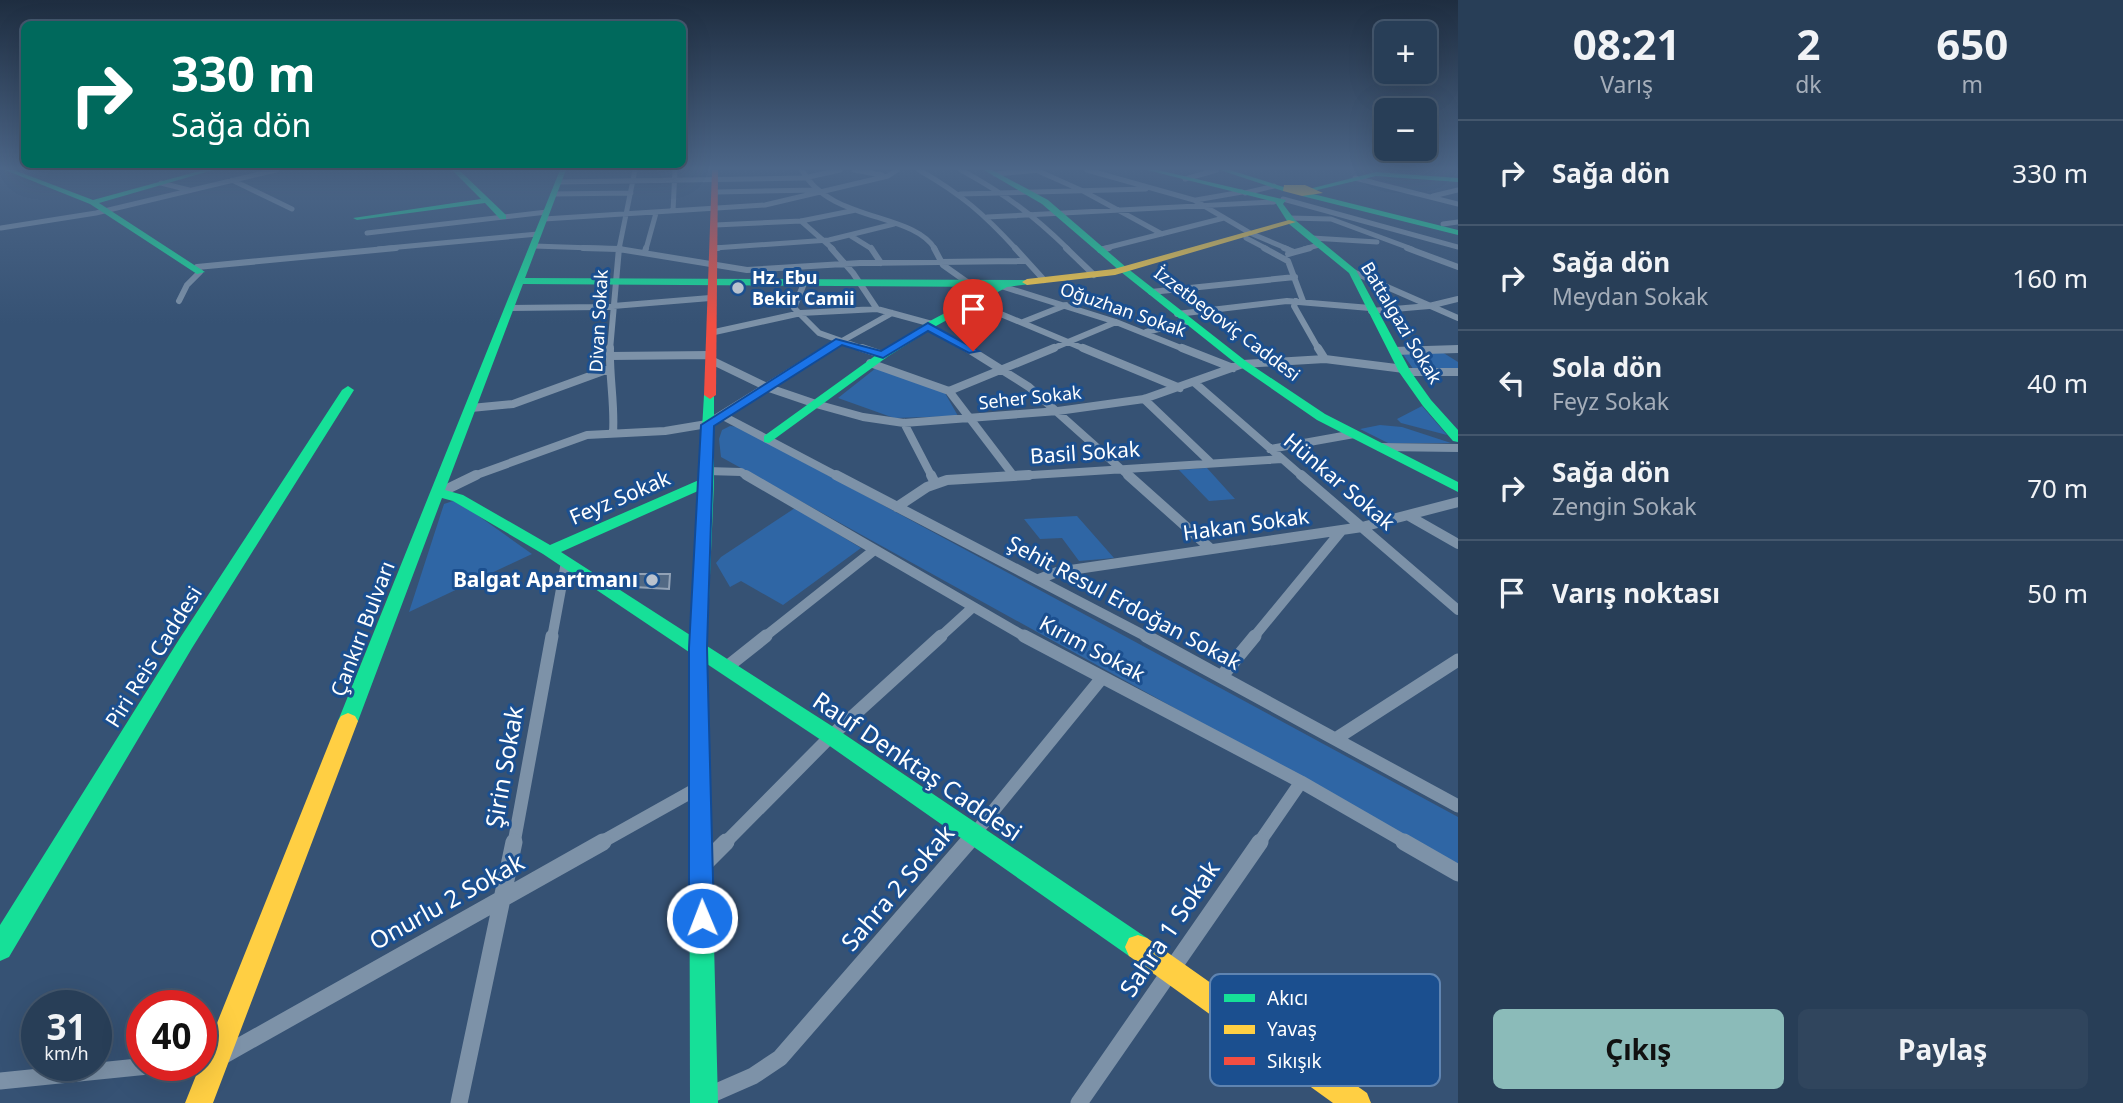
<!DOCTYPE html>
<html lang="tr">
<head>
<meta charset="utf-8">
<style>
  :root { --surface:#283e57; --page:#30455d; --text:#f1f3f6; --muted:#a5aeba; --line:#44576d; --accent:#8bbbb9 }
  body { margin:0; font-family:"Noto Sans",sans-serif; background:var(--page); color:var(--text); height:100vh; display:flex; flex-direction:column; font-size:26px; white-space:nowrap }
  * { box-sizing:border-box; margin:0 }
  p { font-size:23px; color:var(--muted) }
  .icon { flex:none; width:38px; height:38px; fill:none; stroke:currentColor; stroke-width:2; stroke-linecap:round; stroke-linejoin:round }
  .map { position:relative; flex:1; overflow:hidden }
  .panel { display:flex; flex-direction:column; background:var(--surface); width:665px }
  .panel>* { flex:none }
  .top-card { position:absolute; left:21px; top:21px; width:665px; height:147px; border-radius:10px; box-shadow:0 7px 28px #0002,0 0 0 2px var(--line); background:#00695c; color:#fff; overflow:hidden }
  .tools { position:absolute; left:1374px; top:21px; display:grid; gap:14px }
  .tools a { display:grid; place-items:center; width:63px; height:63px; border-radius:10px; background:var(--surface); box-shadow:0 7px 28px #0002,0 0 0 2px var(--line); font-size:35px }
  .speed { position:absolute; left:21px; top:990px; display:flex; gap:14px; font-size:35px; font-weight:700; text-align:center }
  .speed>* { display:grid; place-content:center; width:91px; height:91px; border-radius:50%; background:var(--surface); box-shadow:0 7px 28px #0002,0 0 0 2px var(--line); line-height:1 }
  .speed small { font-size:18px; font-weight:400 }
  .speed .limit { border:10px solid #d22; background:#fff; color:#111 }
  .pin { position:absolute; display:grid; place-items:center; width:60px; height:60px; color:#fff; margin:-72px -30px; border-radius:50% 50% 50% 0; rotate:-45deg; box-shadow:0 0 7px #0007 }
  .pin .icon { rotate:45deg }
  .me { position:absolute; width:77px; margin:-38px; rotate:359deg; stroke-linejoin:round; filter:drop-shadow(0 0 5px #0008) }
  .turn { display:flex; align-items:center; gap:24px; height:147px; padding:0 35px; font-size:32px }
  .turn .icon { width:91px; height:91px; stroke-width:2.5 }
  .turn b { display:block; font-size:49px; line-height:60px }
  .eta { display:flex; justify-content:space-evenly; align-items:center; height:119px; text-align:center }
  .eta b { font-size:42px; font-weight:700; line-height:49px }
  .primary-button { display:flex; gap:14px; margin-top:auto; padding:14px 35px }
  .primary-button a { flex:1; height:80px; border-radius:10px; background:var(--accent); color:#111; font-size:28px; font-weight:700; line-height:80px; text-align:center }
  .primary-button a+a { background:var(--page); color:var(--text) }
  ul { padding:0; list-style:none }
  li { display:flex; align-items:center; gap:21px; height:105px; padding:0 35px; border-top:2px solid var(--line) }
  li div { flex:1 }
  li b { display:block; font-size:26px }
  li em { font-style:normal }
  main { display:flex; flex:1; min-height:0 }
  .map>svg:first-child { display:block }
  .green { fill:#2f66a5 }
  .building { fill:#526984; stroke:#92a2b6; stroke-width:2 }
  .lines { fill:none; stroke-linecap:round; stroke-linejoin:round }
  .street-far5 { stroke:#7d92a8; stroke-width:5 }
  .street-far4 { stroke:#7d92a8; stroke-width:6 }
  .street-far3 { stroke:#7d92a8; stroke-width:8 }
  .street-far2 { stroke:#7d92a8; stroke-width:10 }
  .street-far1 { stroke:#7d92a8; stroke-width:13 }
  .street { stroke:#7d92a8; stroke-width:17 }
  .fast { fill:#16e098; fill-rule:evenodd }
  .slow { fill:#ffcf43; fill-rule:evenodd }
  .jam { fill:#f24e42; fill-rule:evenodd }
  .route { fill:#1a73e8; stroke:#114b97; stroke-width:2 }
  .poi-dot { fill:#b9c2ce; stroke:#1b4f8f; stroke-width:2.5 }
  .labels { text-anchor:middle; stroke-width:6; stroke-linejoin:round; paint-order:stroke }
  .far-poi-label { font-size:18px; font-weight:bold; fill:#fff; stroke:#1b4f8f; text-anchor:start }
  .far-street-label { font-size:18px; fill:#fff; stroke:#1b4f8f }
  .street-label { font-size:21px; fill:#fff; stroke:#1b4f8f }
  .poi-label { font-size:21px; font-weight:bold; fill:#fff; stroke:#1b4f8f; text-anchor:end }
  .near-street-label { font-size:24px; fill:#fff; stroke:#1b4f8f }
  .key { fill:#1b4f8f; stroke:#5f84b1; stroke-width:2 }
  .key-label { font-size:19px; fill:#fff }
</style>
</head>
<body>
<main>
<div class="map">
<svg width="1458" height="1103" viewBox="0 0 1458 1103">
  <rect width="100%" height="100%" fill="#365274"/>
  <path class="green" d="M1442 352 1458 362V369L1414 370 1402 353Z
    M876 368 945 393 958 416 894 418 838 398Z
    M1422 406 1447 435 1401 423 1397 419Z
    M1380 425 1402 427 1451 443H1388L1360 429Z
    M730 426 739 427 1458 817V865L721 457 719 439 722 430Z
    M1207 468 1235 499 1209 501 1179 470Z
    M456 500 532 554 409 612 444 504Z
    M795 508 861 548 783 605 741 581 730 587 716 563 721 557Z
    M1077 516 1114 558 1079 561 1062 538 1040 539 1024 519Z"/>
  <path class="building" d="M636 574H670L669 589 634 587Z"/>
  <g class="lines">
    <path class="street-far5" d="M802 170C829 222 913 212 935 249
      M854 170 882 175
      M919 170C961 194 984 214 1016 249
      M961 170C1005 194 1032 214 1068 249
      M1036 170 1083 191 1162 234
      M1087 170 1194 200 1250 233 1288 249
      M995 174 1040 170
      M1355 178 1458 204
      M1185 179 1217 170
      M232 180 292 209
      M558 182 804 178 840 170
      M161 183 189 190
      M716 192 816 190
      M1245 193 1274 186
      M553 194 631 193
      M960 194 1146 189
      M1433 196 1458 190
      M1283 199 1458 247
      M1196 200 1242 192
      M673 211 675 170
      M987 217 1274 202
      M1289 218 1331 219 1412 249
      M544 219 765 205 888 176 897 170
      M801 221 833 249
      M1443 224 1458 222
      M715 225 801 221 856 210
      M1 228 96 213 276 170
      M367 233 547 212
      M851 236 872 249
      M1246 238 1267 249
      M1312 238 1377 242
      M534 246 622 249
      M714 248 829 240 894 224
      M378 249 538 234
      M619 249 635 170
      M646 249 656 213
      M1102 249 1224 218
      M1304 249 1319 245"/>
    <path class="street-far4" d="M583 248 619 249 747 270 860 263 1026 261
      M714 248H718
      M831 248 853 273 877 309 932 324
      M871 248 881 263
      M934 248 943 265 967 282
      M1015 248 1044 280
      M1066 248 1094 275
      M1264 248 1288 261 1303 301
      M1284 248 1294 252
      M1407 248 1458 267
      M1100 250 1109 248
      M645 252 646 248
      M1288 254 1310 248
      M197 267 396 248
      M1353 272 1458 318
      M805 281 794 308 819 333 867 350
      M1001 286 1116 322 1186 350
      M1151 292 1295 277
      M179 301 187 285 200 272
      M1296 301 1294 306 1319 350
      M972 302 1087 350
      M509 308 601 307 710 298
      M1371 311 1429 306 1458 299
      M1177 314 1287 301 1370 308
      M1023 322 1066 305
      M928 327 970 350
      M1146 332 1188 322
      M710 333 801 313 877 309
      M610 350 619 248
      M826 350 892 313
      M1049 350 1116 322
      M1441 350 1458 349"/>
    <path class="street-far3" d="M610 348C609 377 615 404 613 433
      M862 348 883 355
      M967 348 1029 387 1130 477
      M1083 348 1180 388
      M1182 348 1233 368
      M1318 348 1325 359
      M1394 351 1458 349
      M610 356 710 355
      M711 360 769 388 816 404 863 417 904 423 1058 411 1144 399 1243 364 1325 359 1404 369
      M870 363 949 391 1013 475
      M1405 372H1458
      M1195 383 1303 477
      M949 391 1054 348
      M1144 399 1210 462
      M471 408 513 404 609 369
      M723 416 839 477
      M904 423 932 477
      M1380 447 1458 448
      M1270 449 1354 434
      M707 471 741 472 749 477
      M471 477 587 435 665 431 707 424 829 348
      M1001 477 1282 459"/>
    <path class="street-far2" d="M746 475 1027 638
      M836 475 1149 638
      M931 475 935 483
      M1128 475 1211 549
      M1301 475 1458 610
      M439 493 476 475
      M897 507 927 487 947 480 1029 475
      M1409 516 1458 544
      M1039 579 1057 572 1362 527 1458 502
      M552 638 566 562
      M763 638 873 551
      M939 638 972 608
      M1253 638 1342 530"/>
    <path class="street-far1" d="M1024 636 1301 782 1407 843
      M1146 636 1458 806
      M727 667 766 636
      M1222 676 1255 636
      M1337 738 1458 660
      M514 843 552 636
      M600 843 700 787
      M725 843 831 736 941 636
      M967 843 1101 679
      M1259 843 1301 782"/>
    <path class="street" d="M1404 842 1458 873
      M703 865 726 842
      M201 1060 217 1059 603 842
      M0 1081 148 1066
      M705 1097 753 1076 780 1058 968 842
      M459 1103 514 842
      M1079 1103 1260 842"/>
    <path class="fast" d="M5 170H14L93 200 203 170H213L99 203 205 272 197 274 90 204Z
      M452 170H459L506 215V219H500L485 203 357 220 353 218 481 199Z
      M560 170H566L525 278 1030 280V284L1007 287 936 326 887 357 769 443 764 442V436L879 353 928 322 994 287 523 284 445 490 463 495 550 545 699 480 704 395 710 391 714 392V482L707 646 838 730 1147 938 1151 947 1147 956 1138 959 1129 956 824 742 707 664 718 1103H690L689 652 543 554 453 501 442 498 358 721 355 726 348 729 341 726 338 721ZM698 491 690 635 561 552Z
      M984 170H992L1048 200 1127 268 1247 362 1325 414 1458 482V492L1317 420 1239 366 1121 272 1042 204Z
      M1147 170H1158L1286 200 1283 204 1295 220 1356 270 1411 372 1431 400 1458 430V442L1453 441 1423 406 1399 372 1349 273 1289 224 1275 202Z
      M1220 170H1230L1290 189 1283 191Z
      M1376 172 1458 178V182L1376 176 1313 191 1309 189Z
      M1305 192 1458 230V235L1302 196Z
      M348 386 354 390 192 648 9 957 0 961V925L180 638 342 390Z"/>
    <path class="slow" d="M1284 185H1305L1323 193 1302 196 1283 191Z
      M1289 220 1296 222 1115 275 1027 285 1022 282 1027 279 1114 269Z
      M348 713 355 716 358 721 213 1103H185L338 721 341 716Z
      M1138 935 1147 938 1367 1093 1371 1103H1333L1129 956 1125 947 1129 938Z"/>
    <path class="jam" d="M712 170H718L716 395 710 399 704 395Z"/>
  </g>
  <linearGradient id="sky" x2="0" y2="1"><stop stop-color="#1e2d40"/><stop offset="0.52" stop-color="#4c6688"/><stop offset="1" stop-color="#4c6688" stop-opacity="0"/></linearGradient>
  <rect width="1458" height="324" fill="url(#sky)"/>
  <path class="route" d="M928 323 979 351 969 353 928 331 883 358 842 345 714 426 707 648 714 918 710 927 702 930 693 927 689 918V648L701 425 836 339 881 351Z"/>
  <g class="poi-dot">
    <circle cx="738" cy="288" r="7"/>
    <circle cx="652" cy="580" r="7"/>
  </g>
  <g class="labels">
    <g class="far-poi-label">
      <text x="752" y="284">Hz. Ebu<tspan x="752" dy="21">Bekir Camii</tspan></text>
    </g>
    <g class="far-street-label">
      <text transform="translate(1123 310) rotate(19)" y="6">Oğuzhan Sokak</text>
      <text transform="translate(599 321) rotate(-87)" y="6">Divan Sokak</text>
      <text transform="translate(1401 323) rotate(59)" y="6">Battalgazi Sokak</text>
      <text transform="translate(1227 324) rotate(37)" y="6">İzzetbegoviç Caddesi</text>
      <text transform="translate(1030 398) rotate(-6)" y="6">Seher Sokak</text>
    </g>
    <g class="street-label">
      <text transform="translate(1085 453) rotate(-4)" y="7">Basil Sokak</text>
      <text transform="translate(1339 482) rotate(40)" y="7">Hünkar Sokak</text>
      <text transform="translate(620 498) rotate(-23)" y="7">Feyz Sokak</text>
      <text transform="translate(1246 525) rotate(-8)" y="7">Hakan Sokak</text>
      <text transform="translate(1124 603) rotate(28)" y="7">Şehit Resul Erdoğan Sokak</text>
      <text transform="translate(363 629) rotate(-69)" y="7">Çankırı Bulvarı</text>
      <text transform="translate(1092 649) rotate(28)" y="7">Kırım Sokak</text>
      <text transform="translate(154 657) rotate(-58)" y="7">Piri Reis Caddesi</text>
    </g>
    <g class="poi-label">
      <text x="638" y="587">Balgat Apartmanı</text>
    </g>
    <g class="near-street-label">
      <text transform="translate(505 767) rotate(-80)" y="8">Şirin Sokak</text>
      <text transform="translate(917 767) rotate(34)" y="8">Rauf Denktaş Caddesi</text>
      <text transform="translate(898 888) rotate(-49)" y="8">Sahra 2 Sokak</text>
      <text transform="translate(447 902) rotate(-29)" y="8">Onurlu 2 Sokak</text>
      <text transform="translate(1170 929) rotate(-56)" y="8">Sahra 1 Sokak</text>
    </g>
  </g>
  <rect x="1210" y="974" width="230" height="112" rx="10" class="key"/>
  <rect x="1224" y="994" width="31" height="8" fill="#16e098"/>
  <rect x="1224" y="1025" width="31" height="9" fill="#ffcf43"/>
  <rect x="1224" y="1057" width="31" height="8" fill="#f24e42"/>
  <g class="key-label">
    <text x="1267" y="1005">Akıcı</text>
    <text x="1267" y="1036">Yavaş</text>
    <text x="1267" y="1068">Sıkışık</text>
  </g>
</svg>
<div class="tools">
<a>+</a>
<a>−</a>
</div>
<div class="speed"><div>31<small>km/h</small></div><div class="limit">40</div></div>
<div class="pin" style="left:973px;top:351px;background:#d93025"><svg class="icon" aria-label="arrive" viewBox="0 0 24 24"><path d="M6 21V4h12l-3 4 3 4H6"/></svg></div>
<svg class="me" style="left:702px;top:918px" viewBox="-20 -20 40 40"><circle r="17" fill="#1a73e8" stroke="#fff" stroke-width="3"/><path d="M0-11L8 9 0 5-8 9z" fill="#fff"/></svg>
<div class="top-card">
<div class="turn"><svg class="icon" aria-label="right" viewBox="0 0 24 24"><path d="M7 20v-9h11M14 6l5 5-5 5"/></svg><div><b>330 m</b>Sağa dön</div></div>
</div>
</div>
<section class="panel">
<div class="eta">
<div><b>08:21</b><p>Varış</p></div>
<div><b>2</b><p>dk</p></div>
<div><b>650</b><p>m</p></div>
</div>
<ul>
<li><svg class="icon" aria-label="right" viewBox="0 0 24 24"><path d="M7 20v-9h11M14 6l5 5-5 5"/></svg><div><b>Sağa dön</b></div><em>330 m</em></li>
<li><svg class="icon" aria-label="right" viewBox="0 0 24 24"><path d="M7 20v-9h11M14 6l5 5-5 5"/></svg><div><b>Sağa dön</b><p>Meydan Sokak</p></div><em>160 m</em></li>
<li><svg class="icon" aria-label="left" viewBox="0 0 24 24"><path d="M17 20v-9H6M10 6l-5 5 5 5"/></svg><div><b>Sola dön</b><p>Feyz Sokak</p></div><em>40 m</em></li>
<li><svg class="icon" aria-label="right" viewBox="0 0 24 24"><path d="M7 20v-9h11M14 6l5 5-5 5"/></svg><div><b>Sağa dön</b><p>Zengin Sokak</p></div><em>70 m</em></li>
<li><svg class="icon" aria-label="arrive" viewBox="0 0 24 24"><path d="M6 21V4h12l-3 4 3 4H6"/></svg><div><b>Varış noktası</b></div><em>50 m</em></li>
</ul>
<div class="primary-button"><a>Çıkış</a><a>Paylaş</a></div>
</section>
</main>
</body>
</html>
